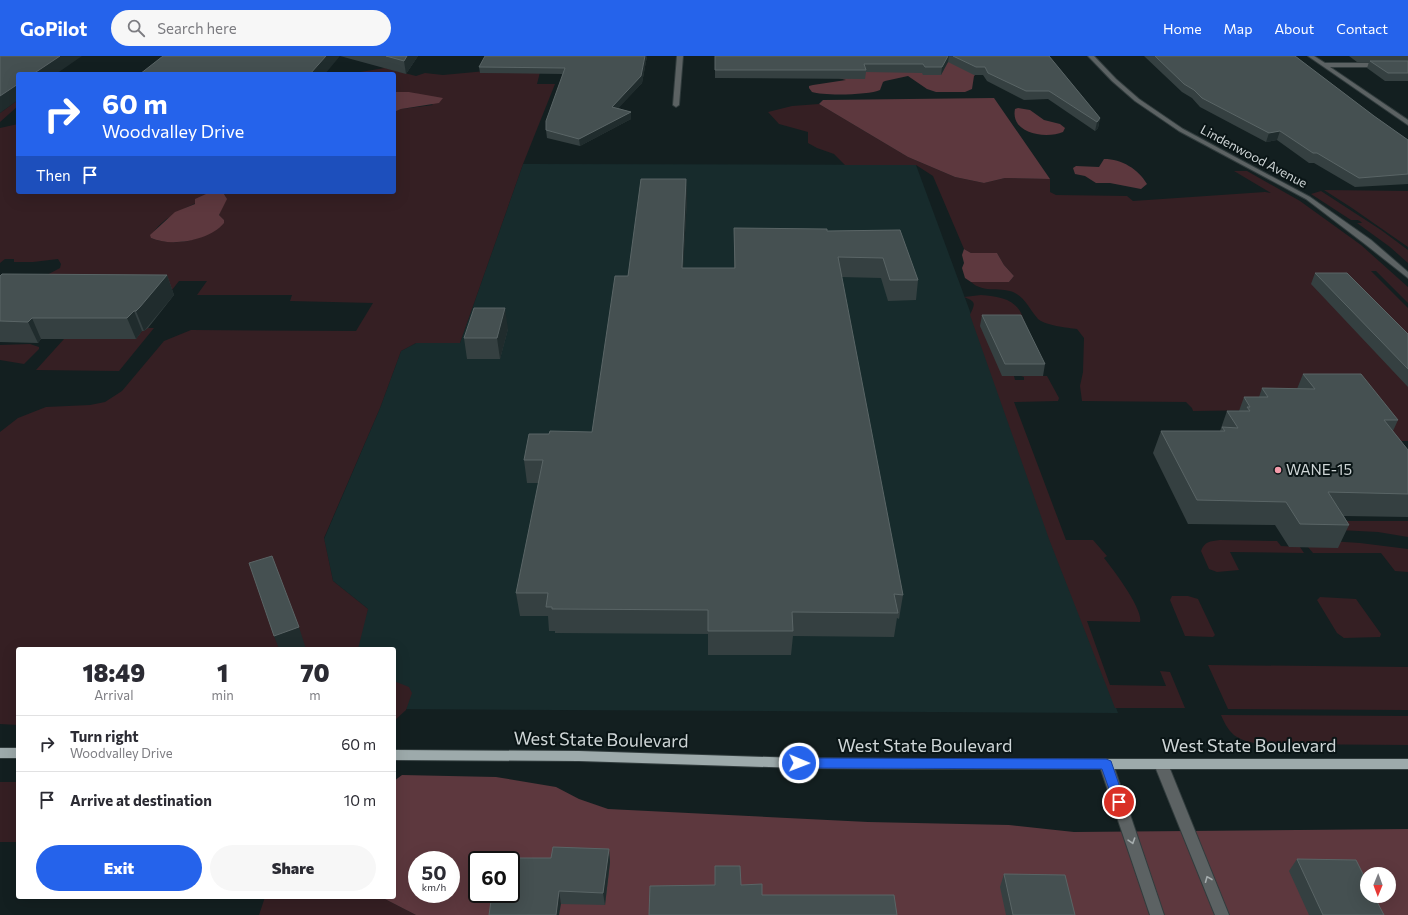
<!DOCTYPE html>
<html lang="en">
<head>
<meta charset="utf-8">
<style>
  :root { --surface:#fff; --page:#f7f7f7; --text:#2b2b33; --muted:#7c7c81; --line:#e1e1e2; --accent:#2563eb }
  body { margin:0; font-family:Commissioner,sans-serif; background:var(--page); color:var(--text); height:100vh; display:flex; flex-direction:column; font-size:15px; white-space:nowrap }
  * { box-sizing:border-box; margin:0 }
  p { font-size:13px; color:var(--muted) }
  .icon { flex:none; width:22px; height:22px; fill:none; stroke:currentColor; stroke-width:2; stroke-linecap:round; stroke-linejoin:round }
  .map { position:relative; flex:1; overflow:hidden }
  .panel { position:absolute; left:16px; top:591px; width:380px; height:252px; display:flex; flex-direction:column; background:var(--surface); border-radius:4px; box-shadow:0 4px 16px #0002 }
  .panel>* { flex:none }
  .top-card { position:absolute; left:16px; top:16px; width:380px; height:122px; border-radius:4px; box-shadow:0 4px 16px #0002; background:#2563eb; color:#fff; overflow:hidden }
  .needle { width:26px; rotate:181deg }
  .buttons { position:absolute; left:1360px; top:811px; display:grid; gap:8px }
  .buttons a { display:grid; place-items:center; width:36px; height:36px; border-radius:50%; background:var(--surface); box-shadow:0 4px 16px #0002; font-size:20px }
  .speed { position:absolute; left:408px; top:795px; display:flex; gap:8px; font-size:20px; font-weight:700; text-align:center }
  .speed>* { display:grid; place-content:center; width:52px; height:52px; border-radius:50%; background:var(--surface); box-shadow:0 4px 16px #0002; line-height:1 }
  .speed small { font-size:10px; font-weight:400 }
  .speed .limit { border:2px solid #111; border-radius:6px; background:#fff; color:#111 }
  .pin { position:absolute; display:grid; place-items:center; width:34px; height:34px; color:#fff; margin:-17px; border:2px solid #fff; border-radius:50%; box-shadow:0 1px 4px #0007 }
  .me { position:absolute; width:44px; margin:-22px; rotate:91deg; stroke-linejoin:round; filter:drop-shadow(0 0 3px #0008) }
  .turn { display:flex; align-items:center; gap:14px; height:84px; padding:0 20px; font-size:18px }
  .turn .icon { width:52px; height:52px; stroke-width:2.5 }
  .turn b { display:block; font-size:28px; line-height:34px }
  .then { display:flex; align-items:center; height:38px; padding:0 20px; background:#0003; gap:8px; font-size:15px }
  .eta { display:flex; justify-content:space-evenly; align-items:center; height:68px; text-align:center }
  .eta b { font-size:24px; font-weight:800; line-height:28px }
  .action { display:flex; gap:8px; margin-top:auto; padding:8px 20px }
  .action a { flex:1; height:46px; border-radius:24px; background:var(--accent); color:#fff; font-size:16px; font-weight:800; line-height:46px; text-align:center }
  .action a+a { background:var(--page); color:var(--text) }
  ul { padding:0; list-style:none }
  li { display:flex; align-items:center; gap:12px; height:56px; padding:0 20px; border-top:1px solid var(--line) }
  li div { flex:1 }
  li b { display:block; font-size:15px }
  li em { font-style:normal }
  header { display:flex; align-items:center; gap:24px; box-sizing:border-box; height:56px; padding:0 20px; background:var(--accent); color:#fff }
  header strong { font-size:19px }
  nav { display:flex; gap:22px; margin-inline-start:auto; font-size:14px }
  .search { width:280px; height:36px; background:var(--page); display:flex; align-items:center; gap:10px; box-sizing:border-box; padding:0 14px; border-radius:22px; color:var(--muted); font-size:15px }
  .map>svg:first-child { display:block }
  .built { fill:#172b2c }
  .green { fill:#351f23; fill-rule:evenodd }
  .forest { fill:#5d383e; fill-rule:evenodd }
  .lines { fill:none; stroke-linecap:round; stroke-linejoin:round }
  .minor-casing { stroke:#313c3d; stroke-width:2 }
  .major-casing { stroke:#313c3d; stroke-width:2 }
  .minor { fill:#5c6263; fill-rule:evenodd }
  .major { fill:#9daaab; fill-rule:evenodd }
  .wall { fill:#354041 }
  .shaded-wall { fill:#202c2d }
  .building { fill:#455051; stroke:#5a6566 }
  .oneway { stroke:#a6adae }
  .route { fill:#2563eb; stroke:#184099 }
  .poi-dot { fill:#f39aa9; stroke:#0a1516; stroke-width:1.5 }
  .labels { text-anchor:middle; stroke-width:4; stroke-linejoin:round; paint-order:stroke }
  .far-street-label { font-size:13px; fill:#ced5d6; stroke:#0a1516 }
  .poi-label { font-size:15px; fill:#ced5d6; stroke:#0a1516; text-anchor:start }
  .near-street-label { font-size:18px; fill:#ced5d6; stroke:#0a1516 }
</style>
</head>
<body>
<header>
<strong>GoPilot</strong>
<div class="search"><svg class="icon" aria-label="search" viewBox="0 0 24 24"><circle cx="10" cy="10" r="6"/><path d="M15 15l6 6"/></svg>Search here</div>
<nav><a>Home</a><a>Map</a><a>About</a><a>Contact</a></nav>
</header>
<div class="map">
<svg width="1408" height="859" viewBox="0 0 1408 859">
  <rect width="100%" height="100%" fill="#131f20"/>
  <path class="built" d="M523 108 916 109 1118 657 394 653V593H354L368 553 333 525 324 483 380 352 401 295 416 287H460Z"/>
  <path class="green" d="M385 12 416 20 425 17 443 19 486 15 540 16 537 28H555L523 108 460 287H416L401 295 380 352 324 482 333 525 368 553 358 593H18V669L0 668V376L18 362 46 351 90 349 105 346 122 335 164 285 191 274 356 275 373 247 290 245 292 239H197L207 225H179L172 234 45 220 60 212 61 208 58 203 33 206H14V203H5L0 207V72L18 68V136H394V56L401 53 433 49 415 37 394 36V18H348ZM220 136 224 138 226 141 219 159 223 164C215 170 207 178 197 182 185 188 163 187 151 182 158 160 200 146 220 136Z
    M18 44V50L0 66V57Z
    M819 48 908 101 955 121 984 127 1005 122 1050 123V136L1056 139 1127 140 1133 145 1265 136 1271 137 1234 115H1247L1300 145 1361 189 1408 231V247L1376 215H1371L1408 252V385H1386L1264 354 1193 355 1192 352 1186 346 1082 345 1080 330 1083 316 1084 282 1077 273C1068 272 1044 269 1038 263 1030 254 1026 243 1015 237 1002 230 984 238 971 226H1009L1014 220 1004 209 997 197H971L964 193 933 120 916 109H845L834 98 817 92 808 87V76L779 68 768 56 792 50Z
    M1324 134 1408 135V191L1352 152Z
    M1321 135 1381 174 1408 194V207L1390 191 1357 167H1362C1359 163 1356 164 1351 164L1311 138Z
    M981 239C1004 241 1020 244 1025 269L1002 320H1014L1015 324H1024V321L1021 320H1047L1059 342 1058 345 1014 346 1066 484H1093L1107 500 1104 502C1112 512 1144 554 1140 566L1087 565 1110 629 1166 630 1160 615 1170 616 1185 652H1115L1049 483 970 259C974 249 978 246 964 241Z
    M148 272H154L119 315 36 314 64 283H135L142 275H144Z
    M30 288 39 291V293L24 308 0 304V289Z
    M1343 465H1408V481L1378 476 1339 474Z
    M1220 484 1277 485 1281 490 1300 491 1304 497 1230 496 1239 514 1217 516 1209 513 1201 495C1204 486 1210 485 1220 484Z
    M1330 485 1360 487 1408 493V516L1395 515 1381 497H1313L1308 491Z
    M1172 540H1188L1198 543 1215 579 1213 581 1185 580 1170 544Z
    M1320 541 1356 543 1381 578 1380 581 1344 582 1337 577 1317 544Z
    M1208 609 1408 611V654L1228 653Z
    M394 625 409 631 412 637 406 654 394 665Z
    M1221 659 1408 660V689L1260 688C1237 684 1230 680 1221 659Z
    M0 726H18V786H0Z
    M265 841H381L416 859H259Z"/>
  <path class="forest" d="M996 0 974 20 972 33 965 36H936L927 33 908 20 885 25 883 26 880 34C870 39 823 40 812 36L809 32V30L813 29 846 24 828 19Z
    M394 36H409L443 42 439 47 401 53 394 56Z
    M994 42 1050 123 1005 122 984 127 955 121 908 101 819 48 823 44Z
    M1018 52 1030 54 1044 64 1060 68 1065 72 1063 76C1046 83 1010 78 1015 53Z
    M1104 103C1122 103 1138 113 1147 128L1141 133 1110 127H1096L1085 120 1075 118 1073 112 1076 110 1099 111Z
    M214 136 224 138 227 143 219 159 224 164V167C209 185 171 191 151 182L150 179 175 156 195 148V143L206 138Z
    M964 193 971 197H997L1004 209 1014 220 1009 226H971L965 222 962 212 964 207 962 199Z
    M402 719 496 721 556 731 579 743 608 753 868 766 1009 769 1074 776 1408 773V859H416L381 841H394V725ZM417 804H451V838H417ZM477 804H511V838H477ZM1367 818H1389V840H1367Z"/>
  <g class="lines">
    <defs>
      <path id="minor" d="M677 0H683L679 49 676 51 673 49Z
        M1088 0H1094L1116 23 1139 43 1183 73 1310 141 1371 184 1408 216V222L1365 188 1306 143 1179 75 1135 45 1112 25Z
        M1308 0H1314L1325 7H1408V11H1330L1408 64V69Z
        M1106 703 1111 704 1113 708 1164 859H1150L1099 708 1101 704Z
        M1161 703 1166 704 1168 708 1229 859H1215L1154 708 1156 704Z"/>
      <path id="major" d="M0 692H18V702H0Z
        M394 694 579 695 799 702 911 703H1408V713H911L799 712 579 705 394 704Z"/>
    </defs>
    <use href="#minor" class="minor-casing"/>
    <use href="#major" class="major-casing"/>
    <use href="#minor" class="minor"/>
    <use href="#major" class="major"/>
  </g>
  <path class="wall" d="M163 0H418L406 18 340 0Z
    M647 0 642 27 618 52 631 56V63L580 90 547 82 546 74 563 18 480 17 479 11Z
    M715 0H1049L1100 62 1098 72 1095 75 1048 43 1024 44 987 25 983 19H974L948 6 941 19H923L922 17 866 16 865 23 715 22Z
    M1144 0H1295L1374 60 1408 84V128L1355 131 1314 107H1309L1277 84 1266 86 1200 51 1192 42 1182 36Z
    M1349 0H1408V25H1385L1367 12 1369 6H1357Z
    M686 123 687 142 683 212H734V172L827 175 900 174 918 224 916 244 888 245 881 222 841 221 903 539 899 563 897 562 894 581 793 580 791 599H708V578L555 577V575H549L548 560H520L516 537 539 427H527L524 404 549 378 592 376 628 220Z
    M1315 217 1408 278V331L1311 228Z
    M167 219 174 239 148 272 144 275H142L136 283H41L38 287 0 286V220Z
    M982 259 1045 308 1043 320H1002L980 270Z
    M508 273 500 303H467L464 282Z
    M1303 318 1398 364 1393 375 1408 394V461L1344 460 1349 469 1338 492 1289 491 1275 469 1188 468 1153 397 1161 375H1220L1227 355H1239L1244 341H1259L1262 332 1297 333Z
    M609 793 610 806 605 849 561 848 551 802Z
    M1297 803 1384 859H1309L1289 815Z
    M1004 818 1075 859H1006L1000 831Z"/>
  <path class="shaded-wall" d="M60 0H82L56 18H33Z
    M326 0H340L325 18H310Z
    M407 0H418L406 18 404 5Z
    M645 0H647L642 27 613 58 612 51Z
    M948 0H949L948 6 941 19 942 11Z
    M18 28V44L0 57V40Z
    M631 56V63L580 90 579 83Z
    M1100 62 1098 72 1095 75 1097 66Z
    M1280 75 1277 84 1266 86 1269 77Z
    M686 123 687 142 682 232V212Z
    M167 219 174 239 144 275 136 255Z
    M505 252 508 273 500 303 497 282Z
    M134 255 142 275 136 283 127 262Z
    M32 262 41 283 38 287 28 266Z
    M299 571 306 593H279L274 580Z
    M609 793 610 806 605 849 603 837Z
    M559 835 561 848 559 859H556Z"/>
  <path class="building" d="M0 0H60L33 18H18V28L0 40Z
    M163 0H326L310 18H140Z
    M386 0H407L404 5Z
    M485 0H645L641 20 612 51 631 56 579 83 546 74V65L565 12 479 11Z
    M715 0H948L942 11H925L923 8H864L866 14H715Z
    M953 0H1049L1100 62 1097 66 1049 35H1026L988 17 985 11H976Z
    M1155 0H1295L1374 60 1408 84V118L1359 122 1317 97H1313L1280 75 1269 77 1202 42 1194 34 1184 28Z
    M1370 5H1408V17H1388Z
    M641 123H686L682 212H735L734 172 827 173V175L900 174 918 224H890L883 202 838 201 903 539 894 538 898 557 792 556 793 575H708V554L552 553V551H546L548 537H516L543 404H524L529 378H549L550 375 592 376 615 220H628Z
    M1315 217H1347L1408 278V313Z
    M2 218 167 219 140 251 136 255H134L127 262H32L28 266 0 265V220Z
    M474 252H505L497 282H464Z
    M982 259H1021L1045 308H1005Z
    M1303 318H1361L1398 364H1384L1408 394V438L1328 436 1349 469 1300 468 1286 446 1197 444 1161 375H1225L1222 371 1238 372 1227 355H1250L1247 351H1250L1244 341H1268L1262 332 1315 333Z
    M272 500 299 571 274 580 249 507Z
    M553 791 609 793 603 837 559 835 556 859H489L492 838H511V804H498V802H551Z
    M1297 803 1356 804 1367 826V840H1374L1384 859H1323Z
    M715 810H740L741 829 762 828V839H894L897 859H649L650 830 715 829Z
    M1004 818 1065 819 1075 859H1013Z"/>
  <defs><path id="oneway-chevron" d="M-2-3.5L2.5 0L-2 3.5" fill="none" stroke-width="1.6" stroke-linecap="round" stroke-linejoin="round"/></defs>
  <g class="oneway">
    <use href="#oneway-chevron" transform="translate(1132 785) rotate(72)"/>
    <use href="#oneway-chevron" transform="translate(1208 823) rotate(-112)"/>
  </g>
  <path class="route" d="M799 702 1106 703 1111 705 1112 708 1125 746 1123 750 1119 751 1115 750 1102 713 799 712 794 710 793 707 794 703Z"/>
  <circle class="poi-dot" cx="1278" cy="414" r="4"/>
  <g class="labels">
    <g class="far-street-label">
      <text transform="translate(1254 100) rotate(28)" y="5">Lindenwood Avenue</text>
    </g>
    <g class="poi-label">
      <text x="1286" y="419">WANE-15</text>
    </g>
    <g class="near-street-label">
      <text transform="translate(601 684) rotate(1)" y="6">West State Boulevard</text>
      <text x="925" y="696">West State Boulevard</text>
      <text x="1249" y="696">West State Boulevard</text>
    </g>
  </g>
</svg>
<div class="buttons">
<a><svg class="needle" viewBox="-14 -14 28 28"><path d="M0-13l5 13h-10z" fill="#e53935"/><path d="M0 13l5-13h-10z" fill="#7c7c81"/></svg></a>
</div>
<div class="speed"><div>50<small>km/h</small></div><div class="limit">60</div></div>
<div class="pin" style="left:1119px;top:746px;background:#d93025"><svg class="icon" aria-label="arrive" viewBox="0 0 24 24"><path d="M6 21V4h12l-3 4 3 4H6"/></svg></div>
<svg class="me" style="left:799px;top:707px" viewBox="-20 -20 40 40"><circle r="17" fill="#2563eb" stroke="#fff" stroke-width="3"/><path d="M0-11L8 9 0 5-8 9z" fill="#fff"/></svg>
<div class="top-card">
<div class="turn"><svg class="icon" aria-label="right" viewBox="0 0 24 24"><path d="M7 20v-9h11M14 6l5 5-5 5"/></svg><div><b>60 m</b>Woodvalley Drive</div></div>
<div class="then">Then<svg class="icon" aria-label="arrive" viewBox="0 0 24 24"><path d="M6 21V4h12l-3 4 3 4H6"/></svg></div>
</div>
<section class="panel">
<div class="eta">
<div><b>18:49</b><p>Arrival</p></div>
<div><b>1</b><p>min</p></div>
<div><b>70</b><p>m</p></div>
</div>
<ul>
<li><svg class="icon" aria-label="right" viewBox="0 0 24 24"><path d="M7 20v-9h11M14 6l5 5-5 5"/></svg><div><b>Turn right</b><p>Woodvalley Drive</p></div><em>60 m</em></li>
<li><svg class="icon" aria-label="arrive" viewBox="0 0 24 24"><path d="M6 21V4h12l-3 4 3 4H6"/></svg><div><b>Arrive at destination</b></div><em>10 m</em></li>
</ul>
<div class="action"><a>Exit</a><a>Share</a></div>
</section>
</div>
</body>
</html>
